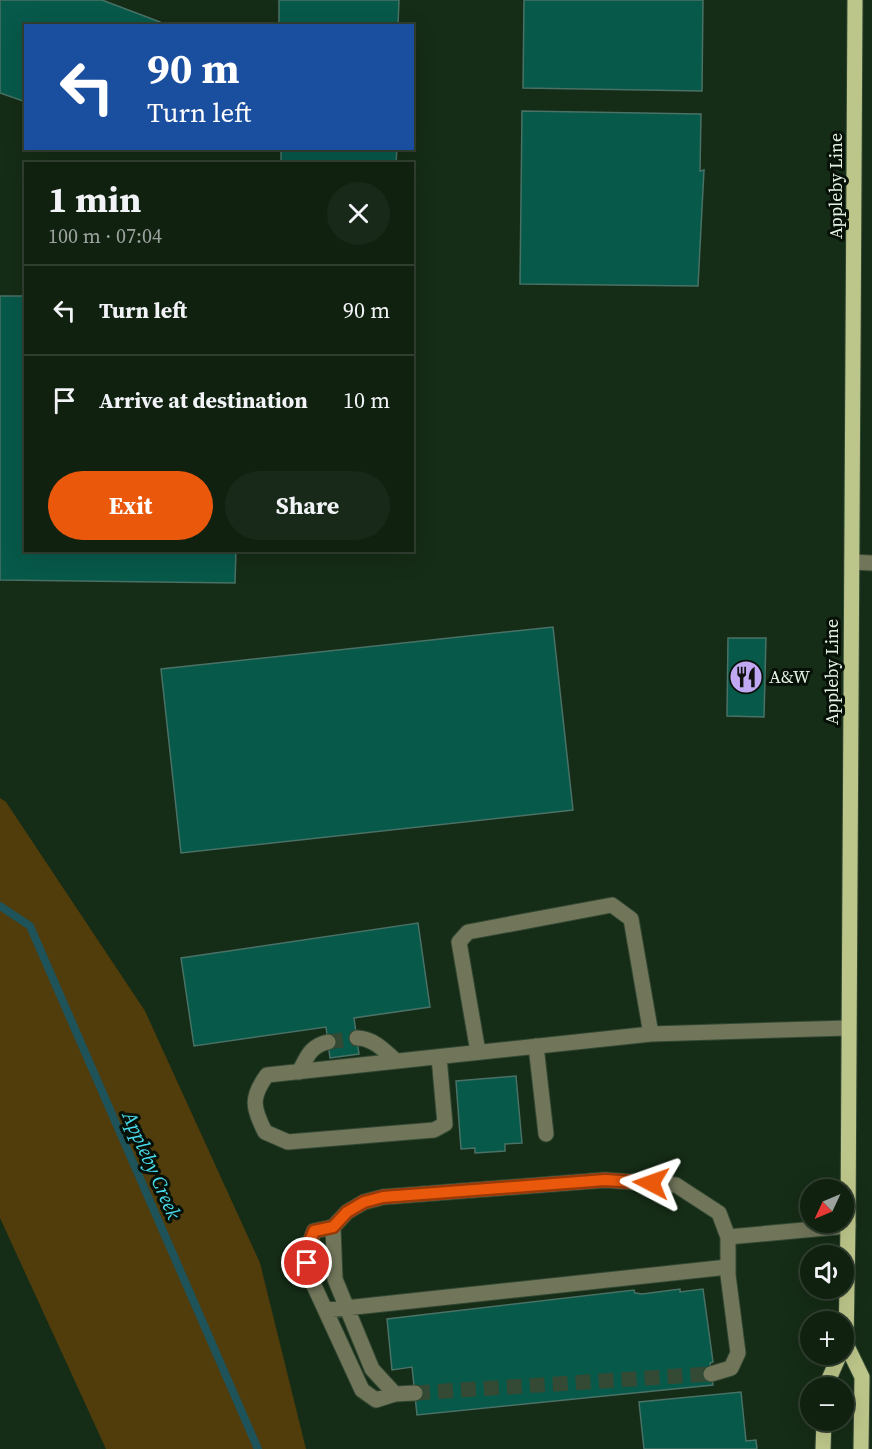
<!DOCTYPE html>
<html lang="en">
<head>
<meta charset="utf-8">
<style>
  :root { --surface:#102110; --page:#192919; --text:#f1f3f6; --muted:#9ca39f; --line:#303e30; --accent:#ea580c }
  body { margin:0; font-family:"Source Serif 4",serif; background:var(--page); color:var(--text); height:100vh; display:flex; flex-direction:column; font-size:22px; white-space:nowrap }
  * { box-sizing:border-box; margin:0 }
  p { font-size:20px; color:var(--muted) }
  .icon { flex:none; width:33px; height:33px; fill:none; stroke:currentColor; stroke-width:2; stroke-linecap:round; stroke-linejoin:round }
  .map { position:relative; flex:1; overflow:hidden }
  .side { position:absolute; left:24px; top:162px; width:390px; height:390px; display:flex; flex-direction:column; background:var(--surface); border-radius:0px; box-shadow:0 6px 24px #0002,0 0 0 2px var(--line) }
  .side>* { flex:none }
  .top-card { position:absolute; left:24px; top:24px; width:390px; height:126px; border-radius:0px; box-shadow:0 6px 24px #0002,0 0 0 2px var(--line); background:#1a4fa0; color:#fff; overflow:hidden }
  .needle { width:39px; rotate:226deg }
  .tools { position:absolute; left:800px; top:1179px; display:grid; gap:12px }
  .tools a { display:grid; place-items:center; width:54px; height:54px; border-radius:50%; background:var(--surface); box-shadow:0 6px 24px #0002,0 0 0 2px var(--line); font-size:30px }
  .pin { position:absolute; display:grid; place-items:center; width:51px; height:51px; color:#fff; margin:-26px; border:3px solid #fff; border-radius:50%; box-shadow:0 2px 6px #0007 }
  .me { position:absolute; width:66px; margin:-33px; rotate:274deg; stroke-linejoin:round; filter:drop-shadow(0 0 4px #0008) }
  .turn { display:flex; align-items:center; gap:21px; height:126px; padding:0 24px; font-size:27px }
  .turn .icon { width:78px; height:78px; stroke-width:2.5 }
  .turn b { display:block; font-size:42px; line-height:51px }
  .round { display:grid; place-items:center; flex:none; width:63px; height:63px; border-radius:32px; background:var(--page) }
  .head { display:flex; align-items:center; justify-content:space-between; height:102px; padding:0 24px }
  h1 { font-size:36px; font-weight:700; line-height:45px }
  .primary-button { display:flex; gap:12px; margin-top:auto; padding:12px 24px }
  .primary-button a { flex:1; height:69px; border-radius:36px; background:var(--accent); color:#fff; font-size:24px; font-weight:700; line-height:69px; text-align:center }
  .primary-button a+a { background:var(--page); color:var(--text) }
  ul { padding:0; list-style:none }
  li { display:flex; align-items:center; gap:18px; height:90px; padding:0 24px; border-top:2px solid var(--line) }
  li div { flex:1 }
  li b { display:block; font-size:22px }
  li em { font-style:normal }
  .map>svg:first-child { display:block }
  .green { fill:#513c0c }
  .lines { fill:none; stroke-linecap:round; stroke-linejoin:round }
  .stream { stroke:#1e535a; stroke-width:8 }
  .building { fill:#07594a; stroke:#497166; stroke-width:1.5 }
  .minor-tunnel { stroke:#344a35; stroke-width:15; stroke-dasharray:15 8; stroke-linecap:butt }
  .minor-casing { stroke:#324833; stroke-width:17 }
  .major-casing { stroke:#324833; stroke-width:17 }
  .minor { stroke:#717559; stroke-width:15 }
  .major { stroke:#bdc68a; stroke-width:15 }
  .route-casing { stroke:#983908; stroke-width:15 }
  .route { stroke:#ea580c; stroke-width:10 }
  .labels { text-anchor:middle; stroke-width:6; stroke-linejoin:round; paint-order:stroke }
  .street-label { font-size:18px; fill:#e3f2e3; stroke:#081108 }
  .poi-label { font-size:18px; fill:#e3f2e3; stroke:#081108; text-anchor:start }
  .water-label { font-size:20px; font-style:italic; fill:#48dcee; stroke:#081108 }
</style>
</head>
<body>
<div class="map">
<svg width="872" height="1449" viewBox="0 0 872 1449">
  <rect width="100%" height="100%" fill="#152c16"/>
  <path class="green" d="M0 798 6 802 145 1011 260 1263 306 1449H106L0 1218Z"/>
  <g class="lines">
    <path class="stream" d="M0 906 30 926 258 1449"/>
  </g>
  <path class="building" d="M0 0H102L160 22 158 26H26V102L0 93Z
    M279 0H399L398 26H279Z
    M524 0H703L702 91 523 88Z
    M522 111 701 114 700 171 704 170 698 286 520 284Z
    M281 148H397L396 164H281Z
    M0 296H26V550H236L235 583 0 580Z
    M553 627 573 810 181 853 161 669Z
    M728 638H766L764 717 727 716Z
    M418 923 430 1007 354 1018 359 1054 330 1058 326 1027 194 1046 181 958Z
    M516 1076 522 1143 505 1144V1151L475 1153V1148L461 1149 456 1081Z
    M680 1289V1292L703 1289 713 1362 710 1363 713 1385 417 1415 412 1367 392 1370 387 1319 634 1290 635 1293 642 1294Z
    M741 1392 746 1441 756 1440 757 1449H644L639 1402Z"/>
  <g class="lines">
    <path class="minor-tunnel" d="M328 1042 357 1038
      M415 1393 711 1374"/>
    <defs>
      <path id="minor" d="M852 562 872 563
        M357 1038C373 1038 385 1051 396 1061
        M536 1046 546 1134
        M478 1052 459 942 468 932 612 905 631 919 651 1034
        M439 1057 445 1124 434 1130 288 1142 265 1132C253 1108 250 1098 267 1075L651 1034 848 1028
        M299 1072C307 1057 310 1046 328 1042
        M333 1227 335 1279 372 1369 395 1394
        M728 1237 848 1226
        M327 1310 728 1267
        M415 1393 395 1394 376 1400 362 1390 311 1279C307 1261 307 1249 314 1231L333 1227 347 1212 364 1202 383 1197 605 1180 676 1185 719 1213 728 1237V1275L738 1353 731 1368 711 1374"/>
      <path id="major" d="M846 1344 862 1377 861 1449
        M843 1349 846 1344 848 1226 855 0
        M825 1388 840 1354
        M823 1449 824 1420"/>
    </defs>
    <use href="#minor" class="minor-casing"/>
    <use href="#major" class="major-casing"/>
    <use href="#minor" class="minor"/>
    <use href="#major" class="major"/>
  </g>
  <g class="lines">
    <defs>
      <path id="route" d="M307 1263 308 1246 314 1231 333 1227 347 1212 364 1202 383 1197 605 1180 651 1183"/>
    </defs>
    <use href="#route" class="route-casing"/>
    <use href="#route" class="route"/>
  </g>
  <defs>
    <symbol id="restaurant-disc" viewBox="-11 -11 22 22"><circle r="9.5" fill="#c1a8f3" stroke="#081108"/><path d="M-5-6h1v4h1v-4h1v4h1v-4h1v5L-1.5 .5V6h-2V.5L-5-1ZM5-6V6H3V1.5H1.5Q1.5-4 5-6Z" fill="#111"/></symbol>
  </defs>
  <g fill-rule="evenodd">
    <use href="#restaurant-disc" x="727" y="658" width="38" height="38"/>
  </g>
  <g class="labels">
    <g class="street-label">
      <text transform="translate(836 186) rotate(-90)" y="6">Appleby Line</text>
      <text transform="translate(832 672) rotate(-90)" y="6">Appleby Line</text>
    </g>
    <g class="poi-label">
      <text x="769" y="683">A&amp;W</text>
    </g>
    <g class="water-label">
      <text transform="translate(152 1165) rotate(66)" y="7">Appleby Creek</text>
    </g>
  </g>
</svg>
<div class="tools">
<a><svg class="needle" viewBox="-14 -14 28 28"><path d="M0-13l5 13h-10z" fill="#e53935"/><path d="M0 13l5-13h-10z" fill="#9ca39f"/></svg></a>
<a><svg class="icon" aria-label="sound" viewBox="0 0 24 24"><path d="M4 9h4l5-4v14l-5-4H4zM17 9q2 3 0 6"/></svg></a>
<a>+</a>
<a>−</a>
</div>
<div class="pin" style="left:307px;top:1263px;background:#d93025"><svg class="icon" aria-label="arrive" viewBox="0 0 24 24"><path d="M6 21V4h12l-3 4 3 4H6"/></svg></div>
<svg class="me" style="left:651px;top:1183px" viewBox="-20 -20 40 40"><path d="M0-17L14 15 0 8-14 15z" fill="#ea580c" stroke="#fff" stroke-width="4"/></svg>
<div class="top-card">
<div class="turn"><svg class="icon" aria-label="left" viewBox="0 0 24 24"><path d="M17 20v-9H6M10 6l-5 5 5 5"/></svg><div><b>90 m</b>Turn left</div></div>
</div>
<section class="side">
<div class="head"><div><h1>1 min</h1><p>100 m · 07:04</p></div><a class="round"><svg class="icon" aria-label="close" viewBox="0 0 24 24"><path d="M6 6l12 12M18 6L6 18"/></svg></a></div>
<ul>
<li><svg class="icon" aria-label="left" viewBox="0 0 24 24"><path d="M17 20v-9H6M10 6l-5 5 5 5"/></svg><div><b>Turn left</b></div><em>90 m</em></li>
<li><svg class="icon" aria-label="arrive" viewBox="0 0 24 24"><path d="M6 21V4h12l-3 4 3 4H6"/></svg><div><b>Arrive at destination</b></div><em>10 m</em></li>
</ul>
<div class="primary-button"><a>Exit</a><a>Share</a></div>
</section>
</div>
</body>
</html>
